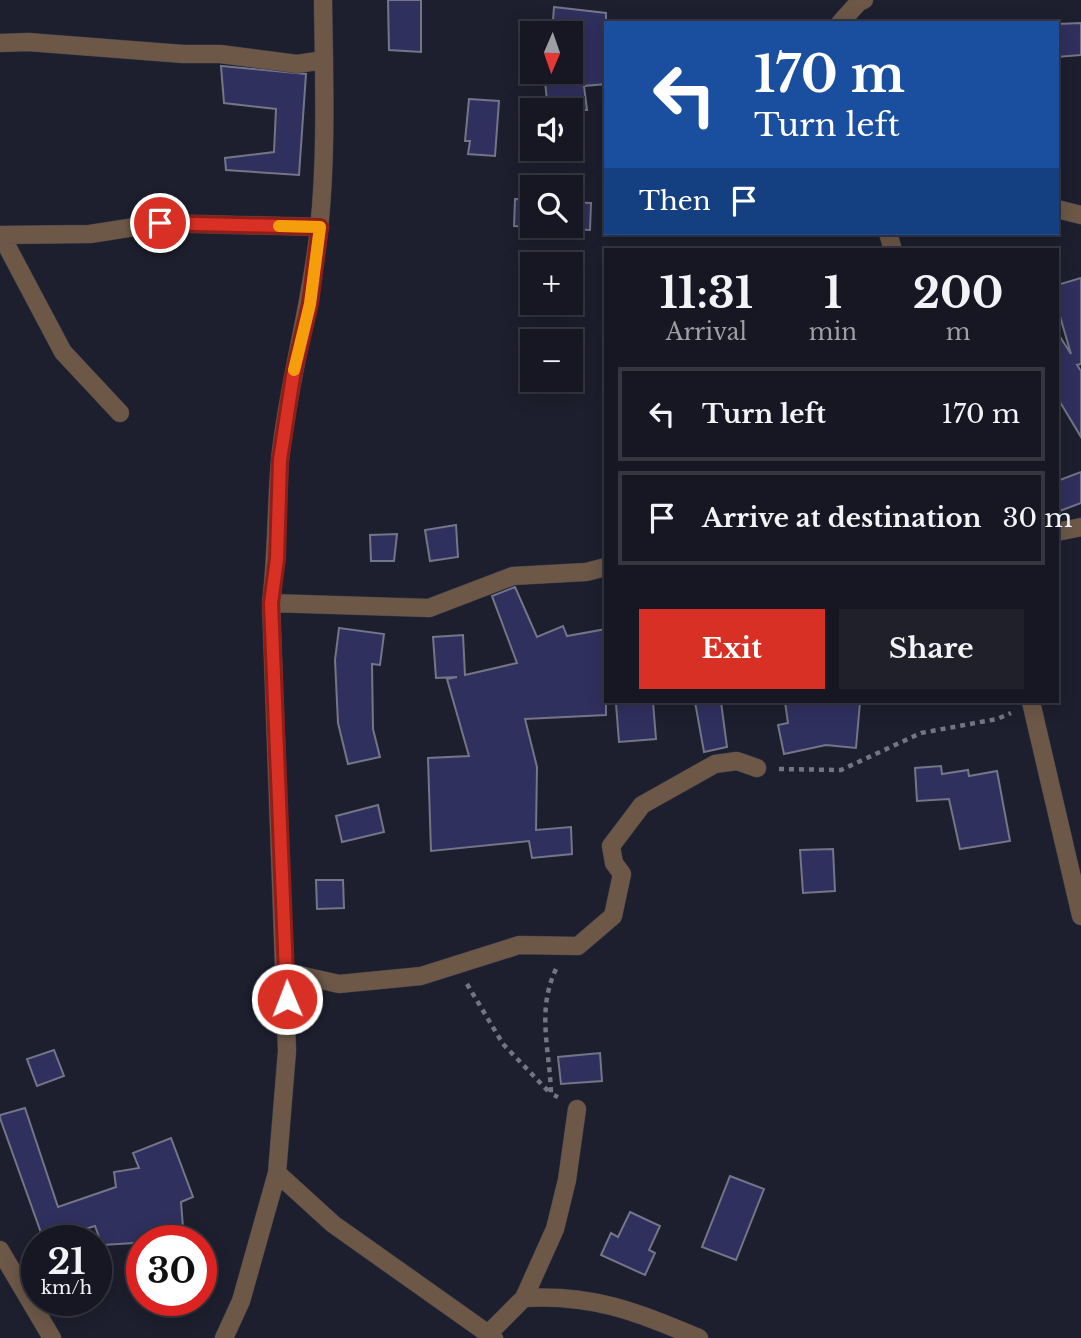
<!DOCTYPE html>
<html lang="en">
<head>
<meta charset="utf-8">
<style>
  :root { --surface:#161722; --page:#1f202a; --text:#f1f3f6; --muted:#9e9fa5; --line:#353640; --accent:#d93025 }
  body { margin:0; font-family:"Libre Baskerville",serif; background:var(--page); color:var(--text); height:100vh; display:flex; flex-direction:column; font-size:26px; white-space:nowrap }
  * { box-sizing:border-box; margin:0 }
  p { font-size:23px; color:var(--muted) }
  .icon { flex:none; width:38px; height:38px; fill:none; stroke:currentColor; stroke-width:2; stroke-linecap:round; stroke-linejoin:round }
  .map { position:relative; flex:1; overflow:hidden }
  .side { position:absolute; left:604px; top:248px; width:455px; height:455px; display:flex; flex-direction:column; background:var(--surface); border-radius:0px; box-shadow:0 4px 18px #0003,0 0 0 2px var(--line) }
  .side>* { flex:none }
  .guide { position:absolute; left:604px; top:21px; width:455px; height:214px; border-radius:0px; box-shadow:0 4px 18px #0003,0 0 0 2px var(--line); background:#1a4fa0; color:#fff; overflow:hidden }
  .needle { width:46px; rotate:182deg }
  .fabs { position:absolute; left:520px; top:21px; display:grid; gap:14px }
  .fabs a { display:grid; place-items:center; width:63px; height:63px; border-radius:0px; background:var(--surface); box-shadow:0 4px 18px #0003,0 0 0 2px var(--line); font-size:35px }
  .speed { position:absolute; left:21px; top:1225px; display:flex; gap:14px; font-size:35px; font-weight:700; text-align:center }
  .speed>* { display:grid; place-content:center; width:91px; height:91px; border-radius:50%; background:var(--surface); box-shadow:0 4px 18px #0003,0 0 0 2px var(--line); line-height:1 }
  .speed small { font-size:18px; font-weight:400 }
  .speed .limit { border:10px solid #d22; background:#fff; color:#111 }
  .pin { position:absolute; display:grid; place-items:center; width:60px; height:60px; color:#fff; margin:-30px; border:4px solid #fff; border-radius:50%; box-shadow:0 2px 7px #0007 }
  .me { position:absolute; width:77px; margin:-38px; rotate:359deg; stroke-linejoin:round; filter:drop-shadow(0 0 5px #0008) }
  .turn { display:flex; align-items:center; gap:24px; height:147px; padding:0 35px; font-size:32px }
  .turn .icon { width:91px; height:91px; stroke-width:2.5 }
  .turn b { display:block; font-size:49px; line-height:60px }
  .then { display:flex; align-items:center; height:66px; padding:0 35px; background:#0003; gap:14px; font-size:26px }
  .eta { display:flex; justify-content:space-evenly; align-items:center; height:119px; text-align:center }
  .eta b { font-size:42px; font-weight:800; line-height:49px }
  .button { display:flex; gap:14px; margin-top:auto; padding:14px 35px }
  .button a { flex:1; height:80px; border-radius:0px; background:var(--accent); color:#fff; font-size:28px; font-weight:800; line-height:80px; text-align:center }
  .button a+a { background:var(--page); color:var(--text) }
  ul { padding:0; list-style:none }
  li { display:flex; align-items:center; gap:21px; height:94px; margin:0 14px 10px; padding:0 21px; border:4px solid var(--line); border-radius:0px }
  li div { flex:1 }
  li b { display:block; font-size:26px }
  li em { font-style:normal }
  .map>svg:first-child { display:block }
  .building { fill:#30305f; stroke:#737588; stroke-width:2 }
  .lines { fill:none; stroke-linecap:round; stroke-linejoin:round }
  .minor-casing { stroke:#3b3c4a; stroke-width:19 }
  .path { stroke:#747582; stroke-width:4.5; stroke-dasharray:5 5; stroke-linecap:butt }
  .minor { stroke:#6d5848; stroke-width:18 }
  .route-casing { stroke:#8d1f18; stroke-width:18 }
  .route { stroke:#d93025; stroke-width:12 }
  .slow { stroke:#f59e0b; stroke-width:12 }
</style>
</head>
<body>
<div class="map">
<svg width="1081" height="1338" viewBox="0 0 1081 1338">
  <rect width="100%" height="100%" fill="#1e1f2e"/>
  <path class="building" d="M388 0H421V52L389 50Z
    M554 7 606 13V84L584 86 587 110H548L544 72H570V33H552Z
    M1081 23V55L1057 57V24Z
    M221 66 306 74 299 175 226 170 225 158 274 152 276 109 224 103Z
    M469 99 499 101 495 156 468 154 470 141H465Z
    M515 199 532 200V226H570V202L591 203 590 230 514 226Z
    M1081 278V364L1077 365 1081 371V437L1057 397V332L1071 354 1057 306V285Z
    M1081 472V503L1057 512V481Z
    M456 525 458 557 430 561 425 530Z
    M397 534 394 561H371L370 535Z
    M515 587 537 637 563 626 567 636 606 629V715L525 719 537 767 536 830 571 827 572 854 532 858 529 841 431 851 428 758 469 756 447 679 457 677 436 678 433 637 463 635 465 675 517 663 492 596Z
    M339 628 384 634 380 665 372 664 373 729 380 757 348 764 338 723 335 660Z
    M653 702 656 739 619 742 616 704Z
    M695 702H721L727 747 704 752Z
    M785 702H860L856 748 826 745 784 754 778 725 788 723Z
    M941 766 942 774 968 770 969 776 997 771 1010 841 960 849 949 799 917 801 915 768Z
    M378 805 384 832 342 842 336 816Z
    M833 849 835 891 803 893 800 850Z
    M316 880H343L344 908 317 909Z
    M54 1050 64 1076 37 1086 27 1059Z
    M600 1053 602 1081 561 1084 558 1057Z
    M25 1108 58 1207 116 1187 114 1172 139 1168 133 1153 171 1138 193 1197 181 1202 184 1240 102 1245 95 1226 44 1241 0 1118V1115Z
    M730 1176 764 1189 736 1260 702 1247Z
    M630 1212 660 1226 649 1250 655 1253 645 1275 601 1255 611 1233 618 1237Z"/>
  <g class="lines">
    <defs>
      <path id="minor" d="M840 23 859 2 864 0
        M0 43 28 42 183 54H220L297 64 324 60
        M1057 209 1081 215
        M888 233 893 250
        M0 235 90 234 160 223 320 227
        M1 235 63 352 120 413
        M1057 532 1081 527
        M271 603 429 608 513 576 586 572 606 567
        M1031 702 1081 916
        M286 972 339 984 421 976 519 945 578 946 613 916 622 874 614 863 611 846 642 805 715 764 737 761 757 768
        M277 1173 333 1224 494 1338
        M0 1250 52 1338
        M524 1298C594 1294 636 1312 699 1338
        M490 1332 524 1298 555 1229 567 1180 577 1109
        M224 1338 241 1301 277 1173 287 1051 271 603C277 556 276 508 280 460 288 382 311 307 319 229 327 155 324 75 323 0"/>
    </defs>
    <use href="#minor" class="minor-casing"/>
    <path class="path" d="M779 769 841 770 921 733 997 719 1011 713
      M556 969C536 1011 550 1050 551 1094L558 1097
      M467 984 503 1044 550 1093"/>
    <use href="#minor" class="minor"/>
  </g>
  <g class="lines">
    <defs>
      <path id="route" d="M160 223 320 227 310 304 293 376 280 460 277 559 271 603 287 999"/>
    </defs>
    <use href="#route" class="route-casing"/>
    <use href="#route" class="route"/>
    <path class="slow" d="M279 226 320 227 310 304 294 370"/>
  </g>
</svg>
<div class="fabs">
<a><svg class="needle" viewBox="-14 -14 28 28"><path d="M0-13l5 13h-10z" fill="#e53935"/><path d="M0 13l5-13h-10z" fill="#9e9fa5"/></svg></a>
<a><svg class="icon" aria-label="sound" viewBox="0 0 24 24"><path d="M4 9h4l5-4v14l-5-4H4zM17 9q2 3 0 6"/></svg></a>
<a><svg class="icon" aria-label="search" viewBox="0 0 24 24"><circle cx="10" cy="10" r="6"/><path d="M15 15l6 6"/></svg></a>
<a>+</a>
<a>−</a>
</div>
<div class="speed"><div>21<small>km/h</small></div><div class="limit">30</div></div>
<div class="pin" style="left:160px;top:223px;background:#d93025"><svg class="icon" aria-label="arrive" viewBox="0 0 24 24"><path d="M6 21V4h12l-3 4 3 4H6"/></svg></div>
<svg class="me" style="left:287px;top:999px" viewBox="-20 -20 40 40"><circle r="17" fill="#d93025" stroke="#fff" stroke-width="3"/><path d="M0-11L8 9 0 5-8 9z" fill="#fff"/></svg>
<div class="guide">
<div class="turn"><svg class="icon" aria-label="left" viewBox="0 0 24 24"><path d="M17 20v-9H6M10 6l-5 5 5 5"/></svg><div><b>170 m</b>Turn left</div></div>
<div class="then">Then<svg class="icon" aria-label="arrive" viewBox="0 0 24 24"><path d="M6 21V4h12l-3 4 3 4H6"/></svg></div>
</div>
<section class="side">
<div class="eta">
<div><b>11:31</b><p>Arrival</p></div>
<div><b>1</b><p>min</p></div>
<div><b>200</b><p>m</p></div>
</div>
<ul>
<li><svg class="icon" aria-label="left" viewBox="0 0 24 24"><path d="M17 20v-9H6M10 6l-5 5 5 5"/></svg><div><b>Turn left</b></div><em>170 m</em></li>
<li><svg class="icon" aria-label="arrive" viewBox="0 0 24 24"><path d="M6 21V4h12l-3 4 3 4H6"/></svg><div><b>Arrive at destination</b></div><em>30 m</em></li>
</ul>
<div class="button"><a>Exit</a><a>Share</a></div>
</section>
</div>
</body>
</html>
